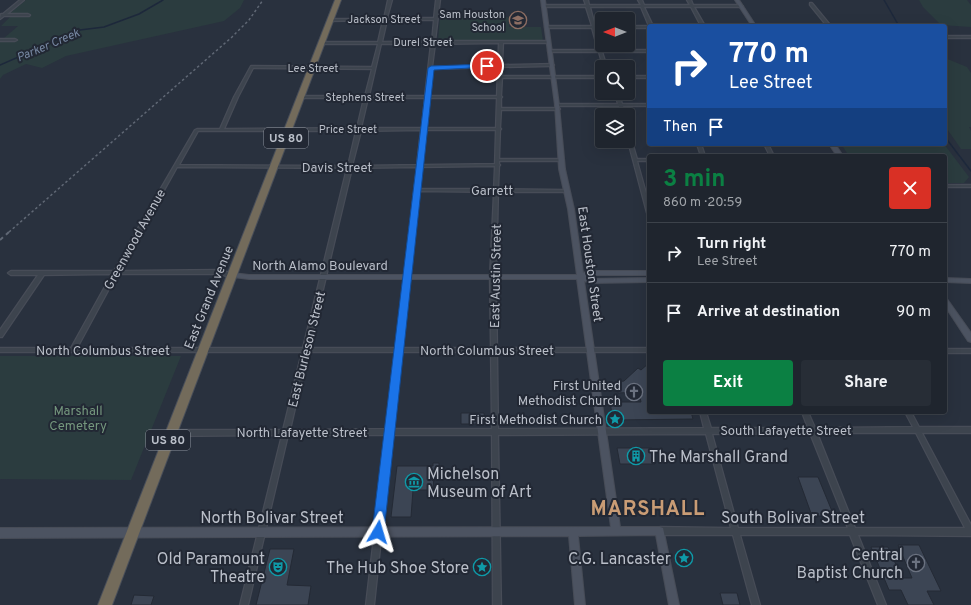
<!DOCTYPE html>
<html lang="en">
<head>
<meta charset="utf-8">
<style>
  :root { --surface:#1f252e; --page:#272d36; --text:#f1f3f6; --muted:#a1a5aa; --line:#3c424a; --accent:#0b8043 }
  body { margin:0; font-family:Overpass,sans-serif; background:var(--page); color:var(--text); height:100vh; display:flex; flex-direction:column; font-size:15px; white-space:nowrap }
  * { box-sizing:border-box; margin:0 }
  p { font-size:13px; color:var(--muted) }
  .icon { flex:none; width:22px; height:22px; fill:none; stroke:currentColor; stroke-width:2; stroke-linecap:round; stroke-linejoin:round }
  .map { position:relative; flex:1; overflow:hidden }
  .panel { position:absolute; left:647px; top:154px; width:300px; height:260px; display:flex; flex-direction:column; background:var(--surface); border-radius:4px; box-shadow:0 4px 16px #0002,0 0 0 1px var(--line) }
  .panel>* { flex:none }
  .top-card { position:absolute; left:647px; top:24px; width:300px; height:122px; border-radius:4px; box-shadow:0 4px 16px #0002,0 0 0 1px var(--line); background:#1a4fa0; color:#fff; overflow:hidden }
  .needle { width:26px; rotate:270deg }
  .buttons { position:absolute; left:595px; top:12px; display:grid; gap:8px }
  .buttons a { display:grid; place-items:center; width:40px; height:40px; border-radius:4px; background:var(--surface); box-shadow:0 4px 16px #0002,0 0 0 1px var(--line); font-size:20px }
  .pin { position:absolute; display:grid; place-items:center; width:34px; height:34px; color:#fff; margin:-17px; border:2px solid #fff; border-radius:50%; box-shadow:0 1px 4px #0007 }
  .me { position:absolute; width:44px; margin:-22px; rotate:7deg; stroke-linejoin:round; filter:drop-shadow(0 0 3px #0008) }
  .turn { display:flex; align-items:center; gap:14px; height:84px; padding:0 16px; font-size:18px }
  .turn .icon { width:52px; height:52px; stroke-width:2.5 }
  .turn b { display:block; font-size:28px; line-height:34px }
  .then { display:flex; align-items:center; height:38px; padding:0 16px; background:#0003; gap:8px; font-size:15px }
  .round { display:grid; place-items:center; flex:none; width:42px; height:42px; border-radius:4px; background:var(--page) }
  .overview { display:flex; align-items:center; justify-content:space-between; height:68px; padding:0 16px }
  h1 { font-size:24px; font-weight:700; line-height:30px; color:var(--accent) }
  .button { display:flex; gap:8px; margin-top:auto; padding:8px 16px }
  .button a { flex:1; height:46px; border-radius:4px; background:var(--accent); color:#fff; font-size:16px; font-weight:700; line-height:46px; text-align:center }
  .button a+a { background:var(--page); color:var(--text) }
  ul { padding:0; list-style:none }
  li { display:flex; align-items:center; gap:12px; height:60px; padding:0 16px; border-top:1px solid var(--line) }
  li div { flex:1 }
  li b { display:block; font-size:15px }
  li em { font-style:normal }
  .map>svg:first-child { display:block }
  .green { fill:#2b3c3f }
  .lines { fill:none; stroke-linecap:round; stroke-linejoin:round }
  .stream { stroke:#1d283b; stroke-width:1.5 }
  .building { fill:#3c4554; stroke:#242a35 }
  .street-casing { stroke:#474c57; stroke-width:2.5 }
  .secondary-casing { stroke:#474c57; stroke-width:2 }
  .highway-casing { stroke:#484e59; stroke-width:2 }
  .street { fill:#3d444e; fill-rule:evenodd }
  .secondary { fill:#4c5361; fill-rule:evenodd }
  .highway { fill:#736b5b; fill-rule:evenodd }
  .rail-far1 { stroke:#606875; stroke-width:1.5; stroke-dasharray:2.5 2.5; stroke-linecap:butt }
  .rail { stroke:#606875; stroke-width:2; stroke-dasharray:4 4; stroke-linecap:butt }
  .route { fill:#1a73e8; stroke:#114b97 }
  .labels { text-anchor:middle; stroke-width:4; stroke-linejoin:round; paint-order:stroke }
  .far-poi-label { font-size:11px; fill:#babfc9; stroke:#222834; text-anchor:end }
  .far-street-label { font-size:11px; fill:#babfc9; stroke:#222834 }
  .far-water-label { font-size:12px; font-style:italic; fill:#7788a3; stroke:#222834 }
  .shield { fill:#222834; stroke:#8c929c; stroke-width:1 }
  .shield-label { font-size:12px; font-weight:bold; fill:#babfc9 }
  .street-label { font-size:13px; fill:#babfc9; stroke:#222834 }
  .poi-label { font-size:13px; fill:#babfc9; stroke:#222834; text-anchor:end }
  .park-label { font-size:13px; fill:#74977d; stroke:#222834 }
  .near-poi-label { font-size:16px; fill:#babfc9; stroke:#222834; text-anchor:end }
  .near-street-label { font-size:16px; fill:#babfc9; stroke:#222834 }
  .near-district-label { font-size:20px; font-weight:bold; letter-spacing:1px; fill:#c99c75; stroke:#222834 }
</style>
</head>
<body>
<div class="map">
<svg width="971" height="605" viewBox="0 0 971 605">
  <rect width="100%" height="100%" fill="#29313e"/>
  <path class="green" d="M26 0H244L240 8 224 21 66 56 42 68 26 64 3 75 0 79V42L16 41 18 39H3L18 26H1L10 17H29L31 15 9 14Z
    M919 0H967L971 5V27L941 25 923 7Z
    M440 17H508L509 27H541L543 41H438Z
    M945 58 967 67 971 73V127H969L971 131V149H961L945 126Z
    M841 144H944L969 177 964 183H945V156H849Z
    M0 356H181L131 480 0 479Z"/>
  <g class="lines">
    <path class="stream" d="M884 0 899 26
      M0 65 80 30 104 27 139 14 163 0
      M945 137 971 171"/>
  </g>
  <path class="building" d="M649 363V412H691L693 419 613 420 610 402H641L639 392 618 393V391H613L611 383 624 381 638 368 641 370Z
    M461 413H484L485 424H461Z
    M617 448H652L655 464H620Z
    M433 463H439V475H434L433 490H413L411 517H391L397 466H433Z
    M798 477H818L834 516H812Z
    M898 545H919L941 591H927L934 605H908L901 590H889L871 547H888L902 578H912Z
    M270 549H294L287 585 311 586 308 605H256Z
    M720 593H737L740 605H723Z
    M134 595 154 596 151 605H131Z"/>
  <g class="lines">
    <defs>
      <path id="street" d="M20 0H24L7 14H28L30 15 29 16H4L0 19 1 14H3Z
        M388 0H392L387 18H434L436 0H440L435 41H549V43H503L502 65 552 64 554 65 552 66 502 67V76H602V78H502L501 96 502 97 501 98V108H558L560 109 558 110H501L500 128 501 129 500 130 499 159H561L563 160 561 161H499V164L500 165 499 166 498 189 567 190 569 191 567 192H498L496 278 497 348H649V352H497L498 429 704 428 700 412H706L711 428H808L802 412H808L815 428 913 427 905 412H911L919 427H971V433H922L971 525V536L858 535 886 605H878L850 535H740L760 605H752L733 535H660L657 533 656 531 657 529 660 527 731 528 706 434 498 435 501 605H493L492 435H392L374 605H366L386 435H288L248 605H240L282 435 171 436 169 435 168 433 169 431 171 430H283L302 352H0V348H71L112 274 44 275 2 337H0V330L38 275H11L8 273 11 271H114L150 207 195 130 197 129H220L234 97 251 66 372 67 378 44H322L320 43 322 42H378L383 20 331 21 329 20 331 19H384ZM387 20H434L432 41 382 42ZM499 43 498 65 432 67 435 44ZM381 44H431L425 96H369ZM498 67 497 96H429L432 69ZM253 68 372 69 365 96H301L299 97 301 98H364L357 128 224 129 238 97ZM368 98H425L422 128H361ZM429 98H497L496 128H426ZM421 130 417 165 352 166 361 131ZM425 130H496L495 164 422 165ZM198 131H356L348 166 179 165ZM495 166 494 189H419L421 167ZM177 167 347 168 303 348H77L117 274H216L233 277 236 275 233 273 216 270 119 271ZM417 167 396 348H309L352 168ZM419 191 494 192 490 278 491 348H402ZM308 352H395L386 429 290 430ZM401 352H491L492 429H393ZM810 433 848 528H738L712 434ZM817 433H916L965 528H855Z
        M584 0H588L589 5H641L638 0H642L644 5H690L687 0H691L693 5H741L743 6 741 7H694L705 26H701L691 7H644L653 26H649L641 7H590L595 26H602V28H596L602 50H649V52H602L607 67H603L599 52H550L548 51 550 50H598L592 28H547L545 27 547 26H592L586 7H544L542 6 544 5H586Z
        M810 3H812L831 26H827L810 5Z
        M628 26H649V28H628Z
        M945 36H971V38H945Z
        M0 39H15L17 40 15 41H0Z
        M628 76H649V78H628Z
        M615 93H619L622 104H649V106H623L625 115H621L619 106H557L555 105 557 104H618Z
        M628 134 630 135 637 159H649V161H637L649 204V214L647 213 628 141Z
        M697 144H701L705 156H701Z
        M764 144H768L774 156H770Z
        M945 185H971V187H945Z
        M945 349H971V353H945Z"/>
      <path id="secondary" d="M541 0H545L559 105 565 169 574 209 583 273 590 271H649V275H591L587 277 591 279 649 278V282L591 283 584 281 620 527H660L663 528 679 605H669L656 535 578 536 585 605H575L569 536 0 538V528L611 527 577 279H249L233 277 230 275 233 273 249 275H577L568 209 559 169 555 105Z
        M735 0H739L756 26H752Z
        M829 144H835L843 156H837Z
        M945 278 971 279V283L945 282Z
        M945 298 947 299 971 333V342L968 341 945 306Z"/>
      <path id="highway" d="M335 0H341L112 605H98Z"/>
    </defs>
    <use href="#street" class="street-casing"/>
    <use href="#secondary" class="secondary-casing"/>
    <use href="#highway" class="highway-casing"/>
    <use href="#street" class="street"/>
    <use href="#secondary" class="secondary"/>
    <use href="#highway" class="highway"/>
    <path class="rail-far1" d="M9 232 232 37 249 20 263 0"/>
    <path class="rail" d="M0 240 10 231"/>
  </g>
  <path class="route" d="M487 64 489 65V67L434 70 384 532 383 536 378 538 374 536 372 532 428 68 431 66Z"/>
  <defs>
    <symbol id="school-ring" viewBox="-11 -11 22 22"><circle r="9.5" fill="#222834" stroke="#8d6e63" stroke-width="1.5"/><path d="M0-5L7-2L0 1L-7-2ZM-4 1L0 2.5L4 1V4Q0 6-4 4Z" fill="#8d6e63"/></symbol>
    <symbol id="church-ring" viewBox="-11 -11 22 22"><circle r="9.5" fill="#222834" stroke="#6b7280" stroke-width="1.5"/><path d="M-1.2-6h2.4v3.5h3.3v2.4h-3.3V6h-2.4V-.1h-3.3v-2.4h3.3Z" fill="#6b7280"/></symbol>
    <symbol id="sight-ring" viewBox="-11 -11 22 22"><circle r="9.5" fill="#222834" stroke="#0f9aa8" stroke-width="1.5"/><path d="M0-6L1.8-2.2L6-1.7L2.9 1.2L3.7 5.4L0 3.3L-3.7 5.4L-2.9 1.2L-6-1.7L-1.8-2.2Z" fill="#0f9aa8"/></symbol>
    <symbol id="building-ring" viewBox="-11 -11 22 22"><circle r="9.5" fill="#222834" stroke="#0f9aa8" stroke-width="1.5"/><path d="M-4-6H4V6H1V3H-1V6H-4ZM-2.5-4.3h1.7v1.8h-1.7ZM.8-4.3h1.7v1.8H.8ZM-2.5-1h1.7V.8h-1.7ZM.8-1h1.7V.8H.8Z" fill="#0f9aa8"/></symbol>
    <symbol id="museum-ring" viewBox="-11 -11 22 22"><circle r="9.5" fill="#222834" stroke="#0f9aa8" stroke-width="1.5"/><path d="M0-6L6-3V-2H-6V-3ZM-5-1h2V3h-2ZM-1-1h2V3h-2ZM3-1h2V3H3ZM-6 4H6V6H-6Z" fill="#0f9aa8"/></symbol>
    <symbol id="theatre-ring" viewBox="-11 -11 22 22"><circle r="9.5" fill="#222834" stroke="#0f9aa8" stroke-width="1.5"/><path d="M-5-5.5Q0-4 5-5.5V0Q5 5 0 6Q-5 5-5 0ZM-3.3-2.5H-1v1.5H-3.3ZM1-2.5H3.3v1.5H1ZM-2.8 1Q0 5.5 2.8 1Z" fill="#0f9aa8"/></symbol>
  </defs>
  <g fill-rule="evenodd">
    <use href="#school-ring" x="508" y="10" width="20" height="20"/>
    <use href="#church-ring" x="624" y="382" width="20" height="20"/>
    <use href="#sight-ring" x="605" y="409" width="20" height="20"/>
    <use href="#building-ring" x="626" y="446" width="20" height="20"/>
    <use href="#museum-ring" x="404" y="472" width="20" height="20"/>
    <use href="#sight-ring" x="674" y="548" width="20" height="20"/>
    <use href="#church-ring" x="906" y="553" width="20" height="20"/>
    <use href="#theatre-ring" x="268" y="557" width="20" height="20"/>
    <use href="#sight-ring" x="472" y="557" width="20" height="20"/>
  </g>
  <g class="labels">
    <g class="far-poi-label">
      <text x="505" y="18">Sam Houston<tspan x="505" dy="13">School</tspan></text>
    </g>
    <g class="far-street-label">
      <text x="384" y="23">Jackson Street</text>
      <text x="423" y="46">Durel Street</text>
      <text x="313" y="72">Lee Street</text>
      <text x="365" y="101">Stephens Street</text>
      <text x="348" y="133">Price Street</text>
    </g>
    <g class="far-water-label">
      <text transform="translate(48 45) rotate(-23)" y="4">Parker Creek</text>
    </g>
    <g class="shield">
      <rect x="264" y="128" width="44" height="20" rx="3"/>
      <rect x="146" y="430" width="44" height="20" rx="3"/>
    </g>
    <g class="shield-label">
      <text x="286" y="142">US 80</text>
      <text x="168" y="444">US 80</text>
    </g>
    <g class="street-label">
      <text x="337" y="172">Davis Street</text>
      <text x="492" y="195">Garrett</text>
      <text transform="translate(134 239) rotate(-61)" y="5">Greenwood Avenue</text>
      <text transform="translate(591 264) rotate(82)" y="5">East Houston Street</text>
      <text x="320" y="270">North Alamo Boulevard</text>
      <text transform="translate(495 276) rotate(-89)" y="5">East Austin Street</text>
      <text transform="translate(208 297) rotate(-68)" y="5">East Grand Avenue</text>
      <text transform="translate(306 349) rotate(-76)" y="5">East Burleson Street</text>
      <text x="103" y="355">North Columbus Street</text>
      <text x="487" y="355">North Columbus Street</text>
      <text x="786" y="435">South Lafayette Street</text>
      <text x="302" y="437">North Lafayette Street</text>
    </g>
    <g class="poi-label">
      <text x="621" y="390">First United<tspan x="621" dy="15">Methodist Church</tspan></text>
      <text x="602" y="424">First Methodist Church</text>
    </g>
    <g class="park-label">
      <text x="78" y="415">Marshall<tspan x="78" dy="15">Cemetery</tspan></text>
    </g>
    <g class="near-poi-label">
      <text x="649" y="462" text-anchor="start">The Marshall Grand</text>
      <text x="427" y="479" text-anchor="start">Michelson<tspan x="427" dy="18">Museum of Art</tspan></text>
      <text x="903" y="560">Central<tspan x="903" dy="18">Baptist Church</tspan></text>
      <text x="265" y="564">Old Paramount<tspan x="265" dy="18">Theatre</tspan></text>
      <text x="671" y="564">C.G. Lancaster</text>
      <text x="469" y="573">The Hub Shoe Store</text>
    </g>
    <g class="near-street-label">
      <text x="272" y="523">North Bolivar Street</text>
      <text x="793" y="523">South Bolivar Street</text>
    </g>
    <g class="near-district-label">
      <text x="648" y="515">MARSHALL</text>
    </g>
  </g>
</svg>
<div class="buttons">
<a><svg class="needle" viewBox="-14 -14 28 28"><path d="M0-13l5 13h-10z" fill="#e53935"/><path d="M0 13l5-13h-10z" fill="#a1a5aa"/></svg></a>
<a><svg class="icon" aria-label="search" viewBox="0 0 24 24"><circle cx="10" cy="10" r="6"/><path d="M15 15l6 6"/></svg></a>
<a><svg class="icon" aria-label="layers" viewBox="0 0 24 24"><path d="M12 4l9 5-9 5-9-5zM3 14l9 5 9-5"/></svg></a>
</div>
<div class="pin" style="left:487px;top:66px;background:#d93025"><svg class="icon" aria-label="arrive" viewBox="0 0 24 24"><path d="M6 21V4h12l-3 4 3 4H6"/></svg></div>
<svg class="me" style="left:378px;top:532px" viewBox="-20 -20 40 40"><path d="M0-17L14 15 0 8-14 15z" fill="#1a73e8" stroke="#fff" stroke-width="4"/></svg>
<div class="top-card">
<div class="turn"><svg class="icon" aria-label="right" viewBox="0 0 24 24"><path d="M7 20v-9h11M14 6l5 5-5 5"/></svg><div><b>770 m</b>Lee Street</div></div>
<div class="then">Then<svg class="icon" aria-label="arrive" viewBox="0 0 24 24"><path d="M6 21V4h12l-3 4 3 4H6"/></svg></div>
</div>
<section class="panel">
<div class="overview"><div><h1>3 min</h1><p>860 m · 20:59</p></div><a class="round" style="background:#d93025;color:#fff"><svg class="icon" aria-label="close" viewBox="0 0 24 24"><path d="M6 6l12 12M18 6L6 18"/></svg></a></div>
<ul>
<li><svg class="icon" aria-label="right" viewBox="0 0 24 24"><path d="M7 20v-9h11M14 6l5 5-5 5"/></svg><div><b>Turn right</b><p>Lee Street</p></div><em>770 m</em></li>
<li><svg class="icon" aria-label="arrive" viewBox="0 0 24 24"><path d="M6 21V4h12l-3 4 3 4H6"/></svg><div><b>Arrive at destination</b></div><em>90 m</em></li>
</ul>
<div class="button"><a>Exit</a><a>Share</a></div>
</section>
</div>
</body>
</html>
